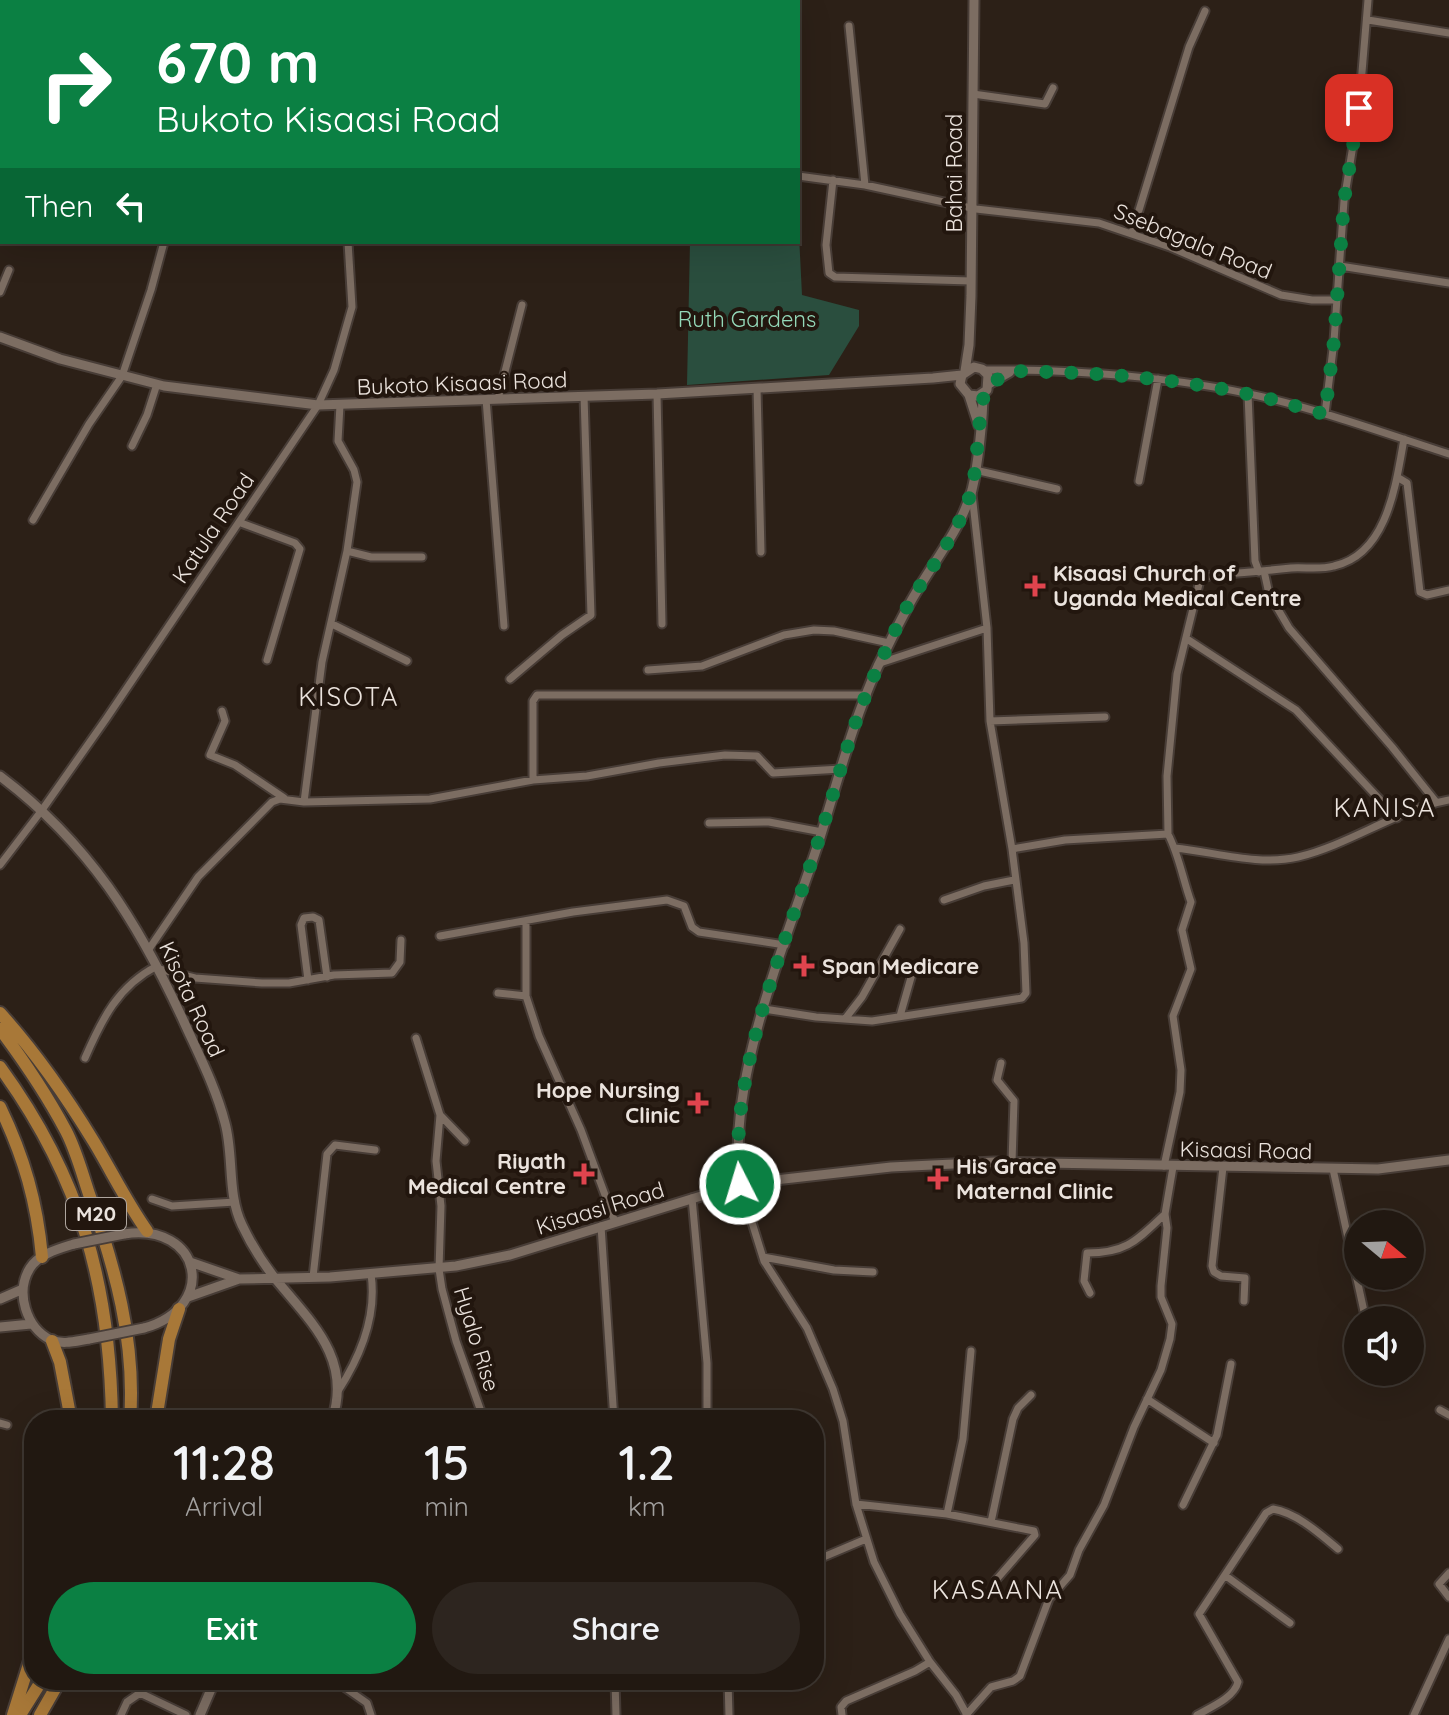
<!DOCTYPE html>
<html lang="en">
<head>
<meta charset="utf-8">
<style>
  :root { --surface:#211811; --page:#2d251f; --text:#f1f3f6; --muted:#a2a09f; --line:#3e3731; --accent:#0b8043 }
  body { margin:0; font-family:Quicksand,sans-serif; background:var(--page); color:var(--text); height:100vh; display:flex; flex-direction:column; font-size:30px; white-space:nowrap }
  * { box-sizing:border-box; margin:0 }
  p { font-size:26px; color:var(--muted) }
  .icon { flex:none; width:44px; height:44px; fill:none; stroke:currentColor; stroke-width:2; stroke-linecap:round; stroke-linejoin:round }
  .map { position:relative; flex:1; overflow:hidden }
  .side { position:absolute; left:24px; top:1410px; width:800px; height:280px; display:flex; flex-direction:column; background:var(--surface); border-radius:32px; box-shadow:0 8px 32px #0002,0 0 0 2px var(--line) }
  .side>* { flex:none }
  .hud { position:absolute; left:0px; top:0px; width:800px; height:244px; box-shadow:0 8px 32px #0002,0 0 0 2px var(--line); background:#0b8043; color:#fff; overflow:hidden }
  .needle { width:52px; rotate:109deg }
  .buttons { position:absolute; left:1344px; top:1210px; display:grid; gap:16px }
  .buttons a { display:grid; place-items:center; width:80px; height:80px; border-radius:50%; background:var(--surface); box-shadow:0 8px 32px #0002,0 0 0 2px var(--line); font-size:40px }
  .pin { position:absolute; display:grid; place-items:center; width:68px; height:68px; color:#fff; margin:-34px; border-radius:16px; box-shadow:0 4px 12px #0006 }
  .me { position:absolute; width:88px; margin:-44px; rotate:355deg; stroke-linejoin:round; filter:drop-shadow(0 0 6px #0008) }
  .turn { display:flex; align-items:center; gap:28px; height:168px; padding:0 24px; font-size:36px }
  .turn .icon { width:104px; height:104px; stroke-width:2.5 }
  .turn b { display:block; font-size:56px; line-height:68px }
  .then { display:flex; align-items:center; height:76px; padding:0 24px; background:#0003; gap:16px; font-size:30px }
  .eta { display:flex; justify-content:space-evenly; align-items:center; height:136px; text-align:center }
  .eta b { font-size:48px; font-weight:600; line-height:56px }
  .cta { display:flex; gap:16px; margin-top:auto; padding:16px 24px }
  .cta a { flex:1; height:92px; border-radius:48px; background:var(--accent); color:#fff; font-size:32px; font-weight:600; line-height:92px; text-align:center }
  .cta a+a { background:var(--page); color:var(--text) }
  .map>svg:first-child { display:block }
  .green { fill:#2a4e3e }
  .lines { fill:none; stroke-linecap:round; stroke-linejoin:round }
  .street-casing { stroke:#483d37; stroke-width:11 }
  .secondary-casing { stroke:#483d37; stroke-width:13 }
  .highway-casing { stroke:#483d37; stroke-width:16 }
  .street { stroke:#7c6d62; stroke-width:7 }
  .secondary { stroke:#7c6d62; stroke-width:9 }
  .highway { stroke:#a87838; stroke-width:12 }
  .secondary-bridge-casing { stroke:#483d37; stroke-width:13; stroke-linecap:butt }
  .secondary-bridge { stroke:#7c6d62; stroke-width:9 }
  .route { stroke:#0b8043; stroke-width:14; stroke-dasharray:0 25.2 }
  .health-dot { fill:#e0444e; stroke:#22160e; stroke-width:3 }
  .labels { text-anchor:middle; stroke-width:8; stroke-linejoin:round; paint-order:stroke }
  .shield { fill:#22160e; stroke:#afa69f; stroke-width:2 }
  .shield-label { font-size:20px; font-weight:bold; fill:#ebe3dd }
  .street-label { font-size:22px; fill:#ebe3dd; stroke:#22160e }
  .park-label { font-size:22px; fill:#94d9b9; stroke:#22160e }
  .poi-label { font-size:22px; font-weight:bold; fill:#ebe3dd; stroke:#22160e; text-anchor:start }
  .quarter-label { font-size:26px; letter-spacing:2px; fill:#ebe3dd; stroke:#22160e }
</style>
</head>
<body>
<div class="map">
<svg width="1449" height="1715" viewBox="0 0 1449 1715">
  <rect width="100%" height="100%" fill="#2c2017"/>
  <path class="green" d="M799 235 802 295 859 310V326L829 375 687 385 690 242H798Z"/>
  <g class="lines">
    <defs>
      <path id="street" d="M87 0 88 2
        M209 0V2
        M304 0 307 2
        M444 2 445 0
        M529 2 530 0
        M617 2 618 0
        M680 2V0
        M747 2V0
        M1368 20 1449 33
        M849 26 865 185
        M973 94 1045 104 1053 88
        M798 176 865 185 976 209 1099 223 1170 247 1281 295 1312 300H1337
        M833 180 826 245 829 273 835 277 971 281
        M0 217 2 218
        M1132 233 1189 47 1205 11
        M1340 266 1449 283
        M0 292 9 270
        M984 370C1071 369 1178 377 1263 397 1326 412 1387 434 1449 454
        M989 385 1010 373
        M757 388 761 552
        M657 394 662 624
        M1248 394 1255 561 1259 572
        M486 399 504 626
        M498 399 522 305
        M1325 414 1334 341 1344 201 1359 108 1368 0
        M132 446 147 415 157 384
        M975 470 1057 489
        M1397 477 1407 483 1420 592 1427 595 1449 590
        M1139 481 1158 379
        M33 520 89 424 122 376 151 290 164 242
        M241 523 295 543 300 549 267 660
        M347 551 371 557H422
        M1264 571 1269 594 1289 628 1392 747 1436 802
        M332 624 407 661
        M1187 639 1296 710 1397 818
        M880 663 987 628
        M648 670 702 666 784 635 814 630 834 631 889 643
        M510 679 562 635 591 615 584 396
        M222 711 225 721 210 755 235 765 284 798
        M990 721 1105 717
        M533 780V701L537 695H867
        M304 802 322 662 347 551 357 482 354 470 338 441 340 405
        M709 823 769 822 822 832
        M1168 834 1167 776 1177 674 1200 580 1211 575C1238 573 1264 571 1291 568 1305 567 1320 570 1334 566 1388 554 1396 483 1404 439
        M1175 848C1215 852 1259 866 1298 857 1351 844 1396 810 1449 800
        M1012 849 1065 840 1168 834C1179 855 1183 880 1191 902L1182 930 1191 969 1173 1016 1181 1070 1180 1092 1164 1166
        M0 865 42 810 106 719 318 405 334 370 352 307 348 242
        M944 900 984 886 1014 880
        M526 921V996
        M440 936 573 912 667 900 684 906 692 927 699 932 785 945
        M149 949 198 877 272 802 280 799 304 802 430 799 533 780 587 776 659 763 725 755 757 756 773 773 841 769
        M159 969 195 978 262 983H289L334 975 392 973 400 962 401 940
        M308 980 301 925 304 918 313 917 319 920 327 977
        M498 993 526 996 539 1036 581 1130 615 1222
        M764 1009 816 1017 872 1021 1022 998 1026 993 1024 943 1012 849 990 721 987 628 972 494
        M900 1016 912 974 915 968 925 965
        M845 1019 862 997 900 929
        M416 1038 440 1115 436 1161 441 1206 439 1269 442 1289 456 1341 484 1420
        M85 1058C102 1019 118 986 157 966
        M1001 1063 997 1080 1014 1101 1012 1162
        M440 1115 465 1141
        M1223 1167 1212 1266 1214 1272 1221 1276 1245 1278 1244 1301
        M1333 1169 1365 1316
        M740 1184 764 1261 807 1328 833 1389 843 1421 856 1504 874 1562 900 1614 930 1662 956 1695 967 1715
        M692 1198 707 1363V1420
        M152 1199 172 1206 235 1202
        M601 1226 614 1420
        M763 1257 834 1270 873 1272
        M313 1277 327 1154 335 1145 375 1150
        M1090 1293 1084 1281 1087 1253C1127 1253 1137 1240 1165 1214
        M338 1391C360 1357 377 1315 371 1274
        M1147 1399 1214 1443
        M1440 1410 1449 1415
        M0 1423 7 1425
        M856 1504 947 1514 1034 1531 1035 1535 996 1580
        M1183 1505 1217 1435 1231 1364
        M947 1514 963 1439 971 1351
        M991 1522 1013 1419 1018 1408 1031 1395
        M814 1561 866 1539
        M1449 1573 1439 1584 1449 1597
        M1226 1576 1290 1623
        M334 1680 367 1703 371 1715
        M615 1680 616 1715
        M728 1680 729 1715
        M121 1715 127 1702 140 1693 186 1715
        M842 1715 841 1707 846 1701 915 1671 930 1662
        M966 1715 991 1687 1013 1681 1020 1676 1049 1599 1070 1575 1079 1550 1104 1505 1134 1427 1161 1370 1170 1339 1172 1324 1161 1297V1286L1167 1228 1165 1214 1173 1167
        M1197 1715C1211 1707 1234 1698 1238 1682L1199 1614 1266 1513 1273 1509C1297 1513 1320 1534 1338 1549
        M1414 1715 1449 1639"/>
      <path id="secondary" d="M0 337 60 359 164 386 318 405 657 394 933 378 962 375 974 367 982 369 988 375 987 390 978 396 969 395 960 384 962 375
        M965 371 969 345 971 296 974 0
        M969 395 979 426
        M0 776C89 843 138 922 184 1022 199 1055 216 1088 225 1123 234 1156 227 1194 242 1225 251 1244 264 1265 278 1282 313 1324 352 1360 332 1420
        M740 1184C727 1078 785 945 818 844 837 784 852 723 878 666 890 642 901 618 914 596 934 561 961 529 972 490 978 466 983 417 983 393
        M124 1234C202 1222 219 1307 144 1328
        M74 1244C58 1249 39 1254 30 1268 15 1292 26 1328 51 1340 63 1345 76 1341 89 1339
        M190 1262 239 1279
        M188 1297 239 1279 330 1277 456 1266 510 1255 740 1184 891 1167 994 1162 1378 1169 1449 1160
        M0 1299 23 1289
        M0 1327 31 1324
        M200 1715 215 1680"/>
      <path id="highway" d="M0 1013C36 1053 66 1096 94 1142 112 1172 127 1203 147 1231
        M0 1029C24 1061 47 1095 66 1131 76 1150 82 1173 89 1194 115 1267 136 1342 130 1420
        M0 1067C81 1178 110 1284 112 1420
        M0 1107C24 1157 37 1202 42 1257
        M52 1341 60 1362 71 1420
        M156 1420 169 1339 179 1309
        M13 1715 34 1648
        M20 1715 42 1680
        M40 1715 60 1680"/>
    </defs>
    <use href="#street" class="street-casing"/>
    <use href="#secondary" class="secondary-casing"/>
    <use href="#highway" class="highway-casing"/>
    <use href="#street" class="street"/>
    <use href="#secondary" class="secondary"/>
    <use href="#highway" class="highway"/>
    <defs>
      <path id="secondary-bridge" d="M74 1244 124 1234
        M89 1339 144 1328"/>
    </defs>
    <use href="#secondary-bridge" class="secondary-bridge-casing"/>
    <use href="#secondary-bridge" class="secondary-bridge"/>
  </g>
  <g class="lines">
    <path class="route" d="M740 1184C727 1078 785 946 817 845 837 786 851 724 878 667 890 642 901 615 916 592 937 560 960 528 971 492 978 470 978 398 988 386 992 382 999 379 1004 376 1017 368 1035 372 1051 372 1121 374 1192 381 1261 397 1282 401 1303 409 1325 414L1334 341 1344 201 1359 108"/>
  </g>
  <g class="health-dot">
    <path d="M1031 574h8v8h8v8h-8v8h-8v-8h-8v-8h8z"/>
    <path d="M800 954h8v8h8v8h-8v8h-8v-8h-8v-8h8z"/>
    <path d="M694 1091h8v8h8v8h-8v8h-8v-8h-8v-8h8z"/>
    <path d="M580 1162h8v8h8v8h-8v8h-8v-8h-8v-8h8z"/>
    <path d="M934 1167h8v8h8v8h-8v8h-8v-8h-8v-8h8z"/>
  </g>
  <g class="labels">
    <rect class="shield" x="66" y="1198" width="60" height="32" rx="6"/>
    <g class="shield-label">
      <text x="96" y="1221">M20</text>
    </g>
    <g class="street-label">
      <text transform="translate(954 173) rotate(-90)" y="8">Bahai Road</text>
      <text transform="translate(1193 241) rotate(22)" y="8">Ssebagala Road</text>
      <text transform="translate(462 383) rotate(-2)" y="8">Bukoto Kisaasi Road</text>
      <text transform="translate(213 528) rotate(-56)" y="8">Katula Road</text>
      <text transform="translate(192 999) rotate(65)" y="8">Kisota Road</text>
      <text transform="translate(1246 1150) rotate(1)" y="8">Kisaasi Road</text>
      <text transform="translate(600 1208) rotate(-17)" y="8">Kisaasi Road</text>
      <text transform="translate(477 1339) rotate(73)" y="8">Hyalo Rise</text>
    </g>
    <g class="park-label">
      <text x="747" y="327">Ruth Gardens</text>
    </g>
    <g class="poi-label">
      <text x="1053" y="581">Kisaasi Church of<tspan x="1053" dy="25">Uganda Medical Centre</tspan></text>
      <text x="822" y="974">Span Medicare</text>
      <text x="680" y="1098" text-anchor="end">Hope Nursing<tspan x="680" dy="25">Clinic</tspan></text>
      <text x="566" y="1169" text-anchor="end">Riyath<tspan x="566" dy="25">Medical Centre</tspan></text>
      <text x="956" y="1174">His Grace<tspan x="956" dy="25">Maternal Clinic</tspan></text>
    </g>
    <g class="quarter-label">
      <text x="349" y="706">KISOTA</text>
      <text x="1385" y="817">KANISA</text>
      <text x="998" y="1599">KASAANA</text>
    </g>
  </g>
</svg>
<div class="buttons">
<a><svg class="needle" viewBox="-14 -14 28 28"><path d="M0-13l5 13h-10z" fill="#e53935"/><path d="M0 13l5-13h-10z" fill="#a2a09f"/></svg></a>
<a><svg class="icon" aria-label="sound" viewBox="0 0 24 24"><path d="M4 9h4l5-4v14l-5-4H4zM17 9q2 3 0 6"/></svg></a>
</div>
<div class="pin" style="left:1359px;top:108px;background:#d93025"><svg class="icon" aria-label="arrive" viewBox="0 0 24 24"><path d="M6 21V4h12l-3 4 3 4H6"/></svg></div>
<svg class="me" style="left:740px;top:1184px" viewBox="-20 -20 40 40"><circle r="17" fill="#0b8043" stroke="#fff" stroke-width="3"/><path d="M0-11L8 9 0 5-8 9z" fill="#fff"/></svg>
<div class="hud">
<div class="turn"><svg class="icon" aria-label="right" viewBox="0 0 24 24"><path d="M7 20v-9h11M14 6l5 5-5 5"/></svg><div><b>670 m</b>Bukoto Kisaasi Road</div></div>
<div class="then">Then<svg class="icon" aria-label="left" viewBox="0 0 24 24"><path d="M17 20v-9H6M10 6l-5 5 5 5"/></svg></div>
</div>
<section class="side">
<div class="eta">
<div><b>11:28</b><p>Arrival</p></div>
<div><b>15</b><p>min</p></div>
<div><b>1.2</b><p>km</p></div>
</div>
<div class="cta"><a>Exit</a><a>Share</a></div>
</section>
</div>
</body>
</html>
